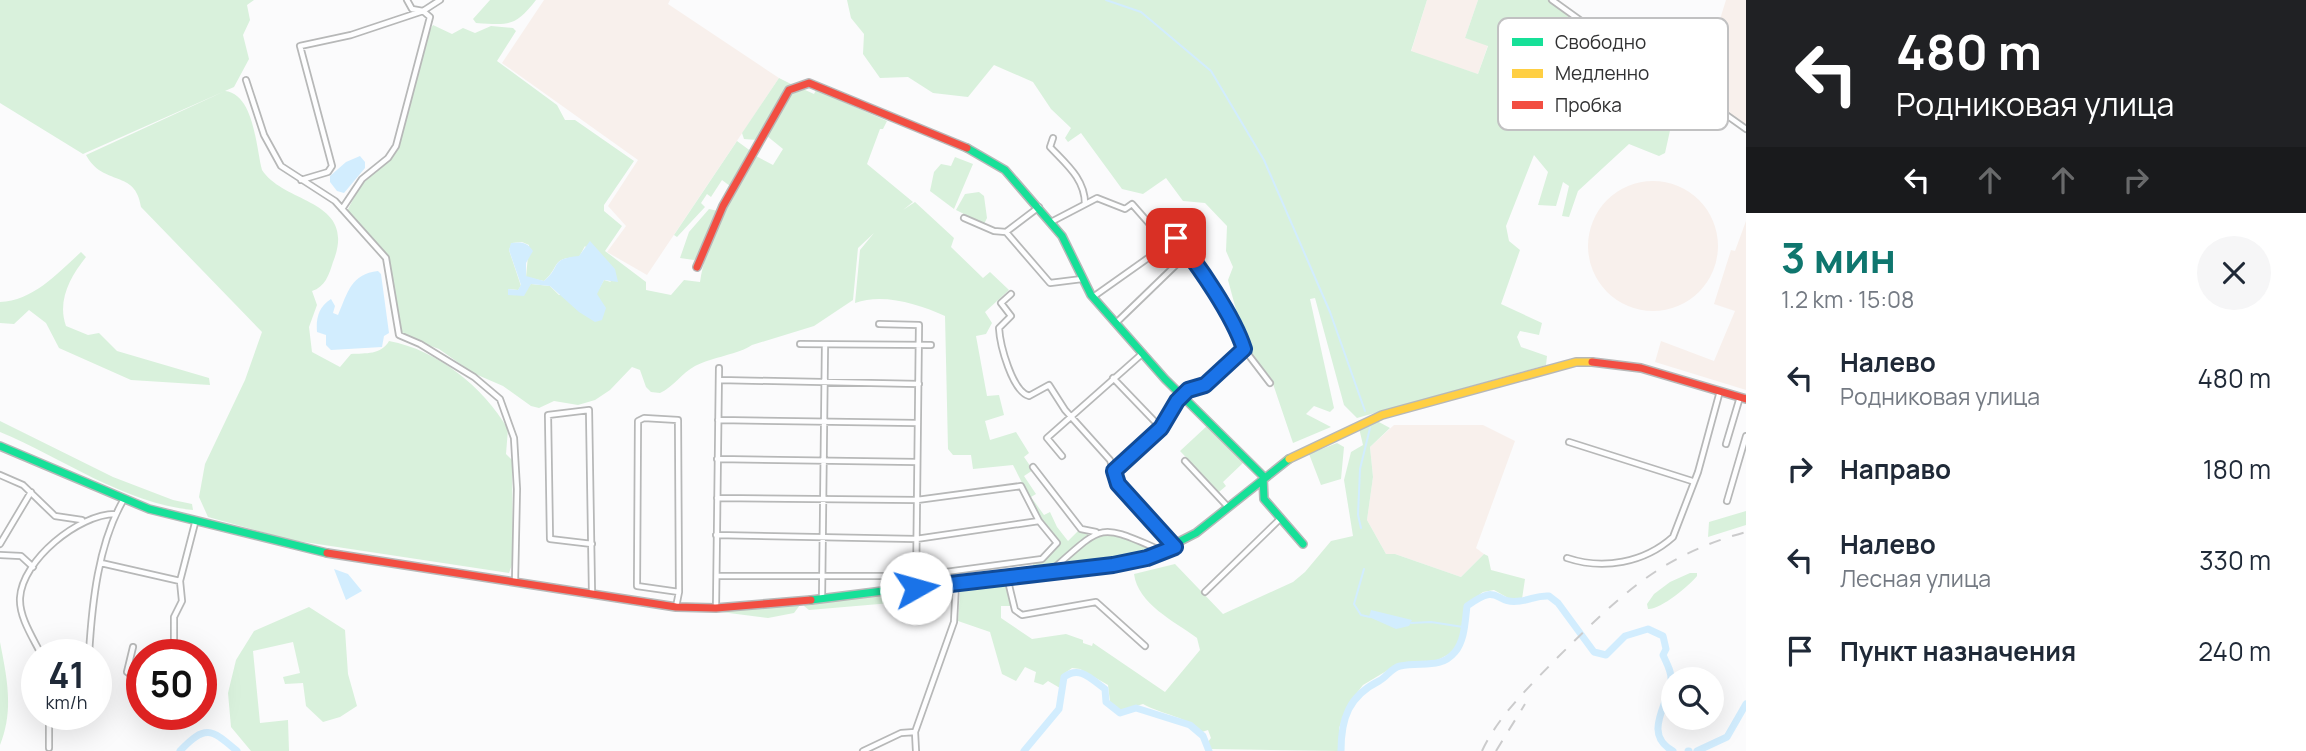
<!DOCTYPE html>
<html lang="ru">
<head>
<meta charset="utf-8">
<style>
  :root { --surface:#fff; --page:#f6f6f7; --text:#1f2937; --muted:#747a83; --accent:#0f766e }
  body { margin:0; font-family:Manrope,sans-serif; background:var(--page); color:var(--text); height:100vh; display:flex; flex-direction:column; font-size:26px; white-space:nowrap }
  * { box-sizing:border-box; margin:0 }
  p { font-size:23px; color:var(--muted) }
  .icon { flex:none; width:38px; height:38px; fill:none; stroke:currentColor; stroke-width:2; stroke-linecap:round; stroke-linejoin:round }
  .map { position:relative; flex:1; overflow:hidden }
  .details { display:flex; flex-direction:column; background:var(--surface); width:560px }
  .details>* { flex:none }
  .top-card { background:#202124; color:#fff; overflow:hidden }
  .tools { position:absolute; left:1661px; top:667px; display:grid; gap:14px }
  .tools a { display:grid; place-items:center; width:63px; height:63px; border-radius:50%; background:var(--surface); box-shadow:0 7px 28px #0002; font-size:35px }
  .speed { position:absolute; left:21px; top:639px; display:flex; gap:14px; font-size:35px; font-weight:700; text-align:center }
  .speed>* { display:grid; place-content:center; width:91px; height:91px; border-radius:50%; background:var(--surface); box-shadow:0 7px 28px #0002; line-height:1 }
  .speed small { font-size:18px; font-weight:400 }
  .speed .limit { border:10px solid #d22; background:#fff; color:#111 }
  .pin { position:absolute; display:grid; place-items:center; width:60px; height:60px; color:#fff; margin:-30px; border-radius:14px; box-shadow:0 4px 10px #0006 }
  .me { position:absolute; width:77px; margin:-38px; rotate:83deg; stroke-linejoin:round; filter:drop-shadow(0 0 5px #0008) }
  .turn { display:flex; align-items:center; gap:24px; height:147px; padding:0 35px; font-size:32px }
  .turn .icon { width:91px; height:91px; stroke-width:2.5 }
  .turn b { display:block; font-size:49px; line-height:60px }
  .lanes { display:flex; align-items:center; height:66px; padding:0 35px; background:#0003; justify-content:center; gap:35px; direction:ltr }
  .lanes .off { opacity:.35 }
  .round { display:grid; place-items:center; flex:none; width:74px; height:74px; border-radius:37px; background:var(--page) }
  .headline { display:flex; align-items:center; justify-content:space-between; height:119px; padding:0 35px }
  h1 { font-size:42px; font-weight:700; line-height:52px; color:var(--accent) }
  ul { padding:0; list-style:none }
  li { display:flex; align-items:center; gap:21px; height:91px; padding:0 35px }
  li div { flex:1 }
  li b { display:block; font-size:26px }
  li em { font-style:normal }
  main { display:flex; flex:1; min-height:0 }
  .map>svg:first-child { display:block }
  .industrial { fill:#f8f0ec }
  .green { fill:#d9f1dc; fill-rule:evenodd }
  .water { fill:#d2edfe }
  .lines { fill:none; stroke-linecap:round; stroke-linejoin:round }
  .stream { stroke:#d2edfe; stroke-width:2 }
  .river { stroke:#d2edfe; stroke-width:7 }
  .street-casing { stroke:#b7b8b8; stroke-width:8 }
  .fast-casing { stroke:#b7b8b8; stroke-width:10 }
  .slow-casing { stroke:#b7b8b8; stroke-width:10 }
  .jam-casing { stroke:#b7b8b8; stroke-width:10 }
  .street { stroke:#fefeff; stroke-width:4.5 }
  .fast { stroke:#16e098; stroke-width:7 }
  .slow { stroke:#ffcf43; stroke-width:7 }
  .jam { stroke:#f24e42; stroke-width:7 }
  .rail { stroke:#cbcbcc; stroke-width:2; stroke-dasharray:12 12; stroke-linecap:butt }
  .route-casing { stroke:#114b97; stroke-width:18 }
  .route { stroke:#1a73e8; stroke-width:12 }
  .key { fill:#fff; stroke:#c1c1c2; stroke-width:2 }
  .key-label { font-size:19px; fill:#313132 }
</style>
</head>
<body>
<main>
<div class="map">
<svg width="1746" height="751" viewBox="0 0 1746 751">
  <rect width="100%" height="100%" fill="#fbfbfc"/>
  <path class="industrial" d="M544 0H670L668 4 779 78 647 275 607 252 626 226 608 206 638 160 502 63Z
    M1427 0H1478L1465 38 1488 45 1478 74 1411 52Z
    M1726 0H1746V129L1696 96Z
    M1588 246a65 65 0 1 1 130 0a65 65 0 1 1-130 0Z
    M1746 221V390L1655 362 1661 341 1714 361 1735 311 1714 304 1731 250 1735 251Z
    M1394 425H1483L1515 441 1476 548 1484 554 1461 577 1395 554H1386L1367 520 1373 477 1370 447Z"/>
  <path class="green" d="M0 0H254L247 5 250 20 243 35 249 59 234 87 83 154 0 103Z
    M490 0H536C515 27 509 25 476 23L473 19Z
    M847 0H1427L1411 51 1478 74 1488 46 1465 38 1478 0H1549L1578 25 1568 36 1573 40 1583 29 1677 99 1665 153 1659 156 1629 144 1578 191 1569 217 1562 216 1569 186 1563 182 1556 206 1538 205 1548 172 1534 155 1506 226 1509 241 1520 250 1501 304 1542 323 1539 335 1520 331 1517 337 1521 347 1547 356 1546 365 1357 418 1344 405 1315 298 1310 299 1334 408 1330 412 1314 406 1306 414 1331 427 1293 443 1271 378 1246 347 1228 280 1233 267 1226 251 1227 226 1205 203 1183 201 1166 178 1143 194 1122 189 1081 133 1068 142 1065 138 1071 128 1051 109 1033 82 994 65 968 97 933 93 908 77 880 78 863 54 864 34 851 18Z
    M433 25 452 34 463 28 475 33 491 26 513 28 516 31 497 61 557 105 565 120H575L634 161 604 205V211L622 226 605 251 646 282V290L671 295 684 280 700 282C706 238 735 195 756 156L773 165 783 149 767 136 792 93 803 89 814 94 816 90 887 121 883 129H880L867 164 913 202 903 210 915 202 954 238 951 247 983 278 990 272 1009 290 985 312 992 323 986 334 976 336 987 396 999 395 1004 415 985 421 990 440 1016 432 1029 453 1024 457 1033 470 1024 476 1036 494 1031 497 1044 515 1050 512 1057 527 1068 541 1079 530 1090 533 1049 568 1034 571 1033 564 1044 560 1060 543 1041 520 1013 465 973 469 971 455H953L948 449 945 316C918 304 883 293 855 303L860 250 874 233 858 248 853 300 814 326 752 345C740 354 712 357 695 366 682 373 673 387 660 393L651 392 646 387 640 370 632 367 610 390 595 400 578 405 554 401 539 408 531 406 503 386 473 373 439 349 406 337 398 328 389 259 347 211 360 186 396 152 427 35ZM522 242 529 245 526 277 544 281C561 266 550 258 579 257L585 246 611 282 604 280 596 294 559 295 550 286 531 284 508 295V289L518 290 521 286 509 250 512 243Z
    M779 78 791 84 757 140 744 139 742 133Z
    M225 91C254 94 256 147 262 170 285 205 358 199 333 262 329 275 325 287 312 291L317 305 309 327 312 352 340 367 351 354C366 353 381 355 389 341 438 350 483 387 508 429L506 454 512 460 513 562 509 573 291 540 208 517 199 497 205 464 245 380 262 332 141 207C136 169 103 187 86 155Z
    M737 141 752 152 727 197 724 195 730 186 722 180 711 197 707 194 701 203 705 207 677 237 674 235Z
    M955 157 973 164 954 209 930 191 934 172 941 164 951 166Z
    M979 192 984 196 987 218 984 224 956 210 965 194Z
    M709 209 718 211 701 254 694 260 680 258 689 232Z
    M81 252 86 257C70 277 57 301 66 326L88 335 99 333 117 351 209 378 210 385 131 380 59 348 46 323 29 310 14 324 0 323V302C33 301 58 273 81 252Z
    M0 421 113 477 173 500 192 504 193 510C123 503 63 458 0 432Z
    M1377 421 1390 428 1370 447 1373 477 1367 520 1386 554H1395L1461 577 1484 554 1488 556 1491 570 1525 579 1522 599H1510L1494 590 1483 592 1467 604 1459 643 1451 653 1432 663 1398 664 1363 685 1349 703 1339 728V751L1211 749 1207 743 1211 738 1208 730 1202 732C1186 716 1163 715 1143 704L1120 711 1110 702 1108 685 1080 669 1072 668 1062 675 1060 688 1048 681 1043 685 1034 682 1036 672 1025 667 1016 681 1002 674 990 632 958 621 960 591 966 586 1005 581 1012 606H1001V618L1032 639 1066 634 1083 640V643L1092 646 1093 643 1165 692 1200 650 1197 638C1174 621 1138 604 1134 574L1175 564 1223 614 1293 582 1305 572 1331 541 1353 536 1344 480 1351 452 1363 445 1359 428Z
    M1208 425 1244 462 1223 482 1226 486 1219 492 1180 451Z
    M1337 443 1344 447 1341 479 1321 485 1309 454Z
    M1746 511V525L1708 537 1709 522Z
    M1110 534 1148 547 1146 554 1067 565 1068 559 1094 538Z
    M1690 573H1697V576C1689 586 1660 610 1648 609L1647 604 1654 594 1670 582Z
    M944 588 951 590 953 595 950 598 809 610 804 606 806 603Z
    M800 605 794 613 768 618 721 612Z
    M309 607 345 630 348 674 357 706 340 717 323 722 306 706 303 683 285 684 283 677 300 673 293 642 253 651 260 723 288 720 289 751H251L231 727 228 693 236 660 254 631Z
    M0 642C7 678 14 710 0 745Z"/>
  <path class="water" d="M360 156 365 162V168L344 193 337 191 330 182V176L346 162Z
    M590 241 615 269 618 282 604 280 597 294 606 308 602 320 595 322 579 312 550 286 531 284 524 296 508 295V289L518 290 521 285 509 250 511 243C522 242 527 242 533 251L526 263V276L544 281C562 266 549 259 579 256Z
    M378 271 381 274 389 333 384 336 382 347 331 350 326 345V335L317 332C316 319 318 307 331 299L335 306 333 313 338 315C348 292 351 274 378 271Z
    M334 569 348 574 362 591 346 600Z
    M1371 610 1412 620 1409 626 1396 629 1369 617Z"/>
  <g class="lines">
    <path class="stream" d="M1106 0 1141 12 1211 71 1264 160 1330 312 1365 411
      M1361 528 1358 515 1360 469 1370 428
      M1364 569 1354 604 1361 615 1370 617
      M1411 623 1431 622 1463 627"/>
    <path class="river" d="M180 751C206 723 212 730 237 751
      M1024 751 1059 709 1064 677C1080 665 1091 679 1105 689L1106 702 1120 713 1136 708 1190 725 1203 736 1209 751
      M1341 751C1341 718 1349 696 1379 681 1387 677 1391 668 1400 666 1421 661 1440 670 1455 652 1465 640 1465 621 1467 606 1502 581 1492 605 1520 601 1531 600 1537 595 1549 596L1558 603 1594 652 1606 655 1625 636 1648 629 1663 636 1666 649 1663 655C1667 664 1672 672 1671 681 1668 705 1642 734 1673 751
      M1688 751H1689
      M1697 751 1727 737 1746 704"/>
    <defs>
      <path id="street" d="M407 0 412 9 423 11 440 0
        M1552 0 1659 77 1708 102 1746 129
        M246 80 264 135 281 166 335 201 386 258 399 335 420 344 474 377 500 399 514 438 517 489 515 582
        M1053 138 1050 147C1066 164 1085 179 1085 204
        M301 180 328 172 332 166 300 46 351 35 423 11 430 17 396 146 388 158 362 179 342 209
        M964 218 994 231 1006 232 1050 283 1082 279
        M1051 222 1097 198 1125 209 1132 204 1154 229 1164 230 1176 238 1188 252 1238 329 1244 349 1270 383
        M1006 232 1039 207
        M1176 260 1188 252
        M1011 294 1001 303 1011 316 999 328C1000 345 1012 391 1029 396L1049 385 1065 410 1110 460 1118 484 1175 547
        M1093 297 1165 246
        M1117 322 1178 263 1157 235 1161 232
        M879 324 919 325 916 587
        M800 344 931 345
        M1113 378 1161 428
        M719 380 919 384
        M718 420 917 423
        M1569 442 1692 481
        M1726 444 1740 397
        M1062 456 1047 438 1143 353
        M717 459 917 462
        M1185 461 1228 507
        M1033 467 1081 529 1096 532
        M1114 471 1161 428 1177 401 1188 390 1205 385 1243 349
        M0 475 23 485 55 516 82 520
        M1727 501 1746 436
        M716 535 916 539 1039 521
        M0 544 31 492
        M592 544 550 539 548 415 589 410 592 593
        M0 555 21 556 33 567
        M1567 558C1603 570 1644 563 1673 537L1698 472 1720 391
        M101 563 180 581 195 523
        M1053 569C1106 522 1098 524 1163 551
        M717 576H916L1042 559 1057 543 1039 521 1021 486 917 500 717 498
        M1007 577 1015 610 1022 615 1096 602 1145 646
        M1205 592 1281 518
        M822 599 825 345
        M676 607 679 592 678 420 644 418 638 421 637 586 679 592
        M716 608 719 368
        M133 647 127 672 134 677 142 691
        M41 654C33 638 19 617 20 598 22 560 79 514 115 514
        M89 654C92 604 98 543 124 499
        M174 654V617L182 601 180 581
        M49 714V748
        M863 751 901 733 915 732
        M916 751 915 732 954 622 956 583"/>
      <path id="fast" d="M967 148 1005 170 1062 236 1091 295 1165 379 1263 476 1264 499 1303 544
        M0 446 149 509 327 553
        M811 600 1147 558 1196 533 1289 459"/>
      <path id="slow" d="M1289 459 1382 415 1576 362H1592"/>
      <path id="jam" d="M697 267 723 206 789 90 809 83 967 148
        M1592 362 1641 368 1746 399
        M327 553 676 607 716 608 811 600"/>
    </defs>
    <use href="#street" class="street-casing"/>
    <use href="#fast" class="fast-casing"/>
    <use href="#slow" class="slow-casing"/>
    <use href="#jam" class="jam-casing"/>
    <use href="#street" class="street"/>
    <use href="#fast" class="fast"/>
    <use href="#slow" class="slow"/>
    <use href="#jam" class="jam"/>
    <path class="rail" d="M1482 751C1499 715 1529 687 1556 659 1619 597 1658 556 1746 532
      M1496 751 1525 704"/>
  </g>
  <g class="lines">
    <defs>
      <path id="route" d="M916 588 1113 565 1147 558 1175 547 1118 484 1114 471 1161 428 1177 401 1188 390 1205 385 1244 349C1234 317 1198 264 1176 238"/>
    </defs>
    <use href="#route" class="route-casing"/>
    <use href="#route" class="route"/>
  </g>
  <rect x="1498" y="18" width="230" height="112" rx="10" class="key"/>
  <rect x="1512" y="38" width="31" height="8" fill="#16e098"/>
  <rect x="1512" y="69" width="31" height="9" fill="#ffcf43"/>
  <rect x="1512" y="101" width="31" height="8" fill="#f24e42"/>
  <g class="key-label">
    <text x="1555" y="49">Свободно</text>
    <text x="1555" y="80">Медленно</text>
    <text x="1555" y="112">Пробка</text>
  </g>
</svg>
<div class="tools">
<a><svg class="icon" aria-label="search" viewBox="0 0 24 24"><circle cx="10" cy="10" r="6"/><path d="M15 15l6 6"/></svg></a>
</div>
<div class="speed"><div>41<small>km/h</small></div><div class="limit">50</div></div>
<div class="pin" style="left:1176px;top:238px;background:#d93025"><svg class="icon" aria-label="arrive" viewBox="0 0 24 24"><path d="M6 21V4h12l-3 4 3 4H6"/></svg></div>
<svg class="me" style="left:916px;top:588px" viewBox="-20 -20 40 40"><circle r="19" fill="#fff"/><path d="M0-13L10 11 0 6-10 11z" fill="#1a73e8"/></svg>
</div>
<section class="details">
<div class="top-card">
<div class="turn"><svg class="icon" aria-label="left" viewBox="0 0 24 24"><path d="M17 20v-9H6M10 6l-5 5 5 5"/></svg><div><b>480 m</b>Родниковая улица</div></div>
<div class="lanes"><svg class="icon" aria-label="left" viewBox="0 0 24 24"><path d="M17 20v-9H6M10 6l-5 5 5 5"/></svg><svg class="icon off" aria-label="ahead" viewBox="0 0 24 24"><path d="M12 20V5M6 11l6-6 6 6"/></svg><svg class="icon off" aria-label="ahead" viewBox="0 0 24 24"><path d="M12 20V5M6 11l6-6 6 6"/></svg><svg class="icon off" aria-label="right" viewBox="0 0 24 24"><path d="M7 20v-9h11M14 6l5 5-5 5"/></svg></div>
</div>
<div class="headline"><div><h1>3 мин</h1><p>1.2 km · 15:08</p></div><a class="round"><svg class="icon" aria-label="close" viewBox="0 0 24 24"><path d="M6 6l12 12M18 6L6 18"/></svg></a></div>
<ul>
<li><svg class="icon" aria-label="left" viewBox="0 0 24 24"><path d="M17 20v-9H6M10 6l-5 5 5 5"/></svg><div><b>Налево</b><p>Родниковая улица</p></div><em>480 m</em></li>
<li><svg class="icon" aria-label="right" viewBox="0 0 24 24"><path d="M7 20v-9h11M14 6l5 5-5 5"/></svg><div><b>Направо</b></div><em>180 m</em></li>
<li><svg class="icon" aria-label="left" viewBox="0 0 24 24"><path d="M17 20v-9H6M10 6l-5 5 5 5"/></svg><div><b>Налево</b><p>Лесная улица</p></div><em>330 m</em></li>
<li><svg class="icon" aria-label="arrive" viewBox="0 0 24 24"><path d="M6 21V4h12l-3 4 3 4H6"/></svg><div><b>Пункт назначения</b></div><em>240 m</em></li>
</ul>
</section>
</main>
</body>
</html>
